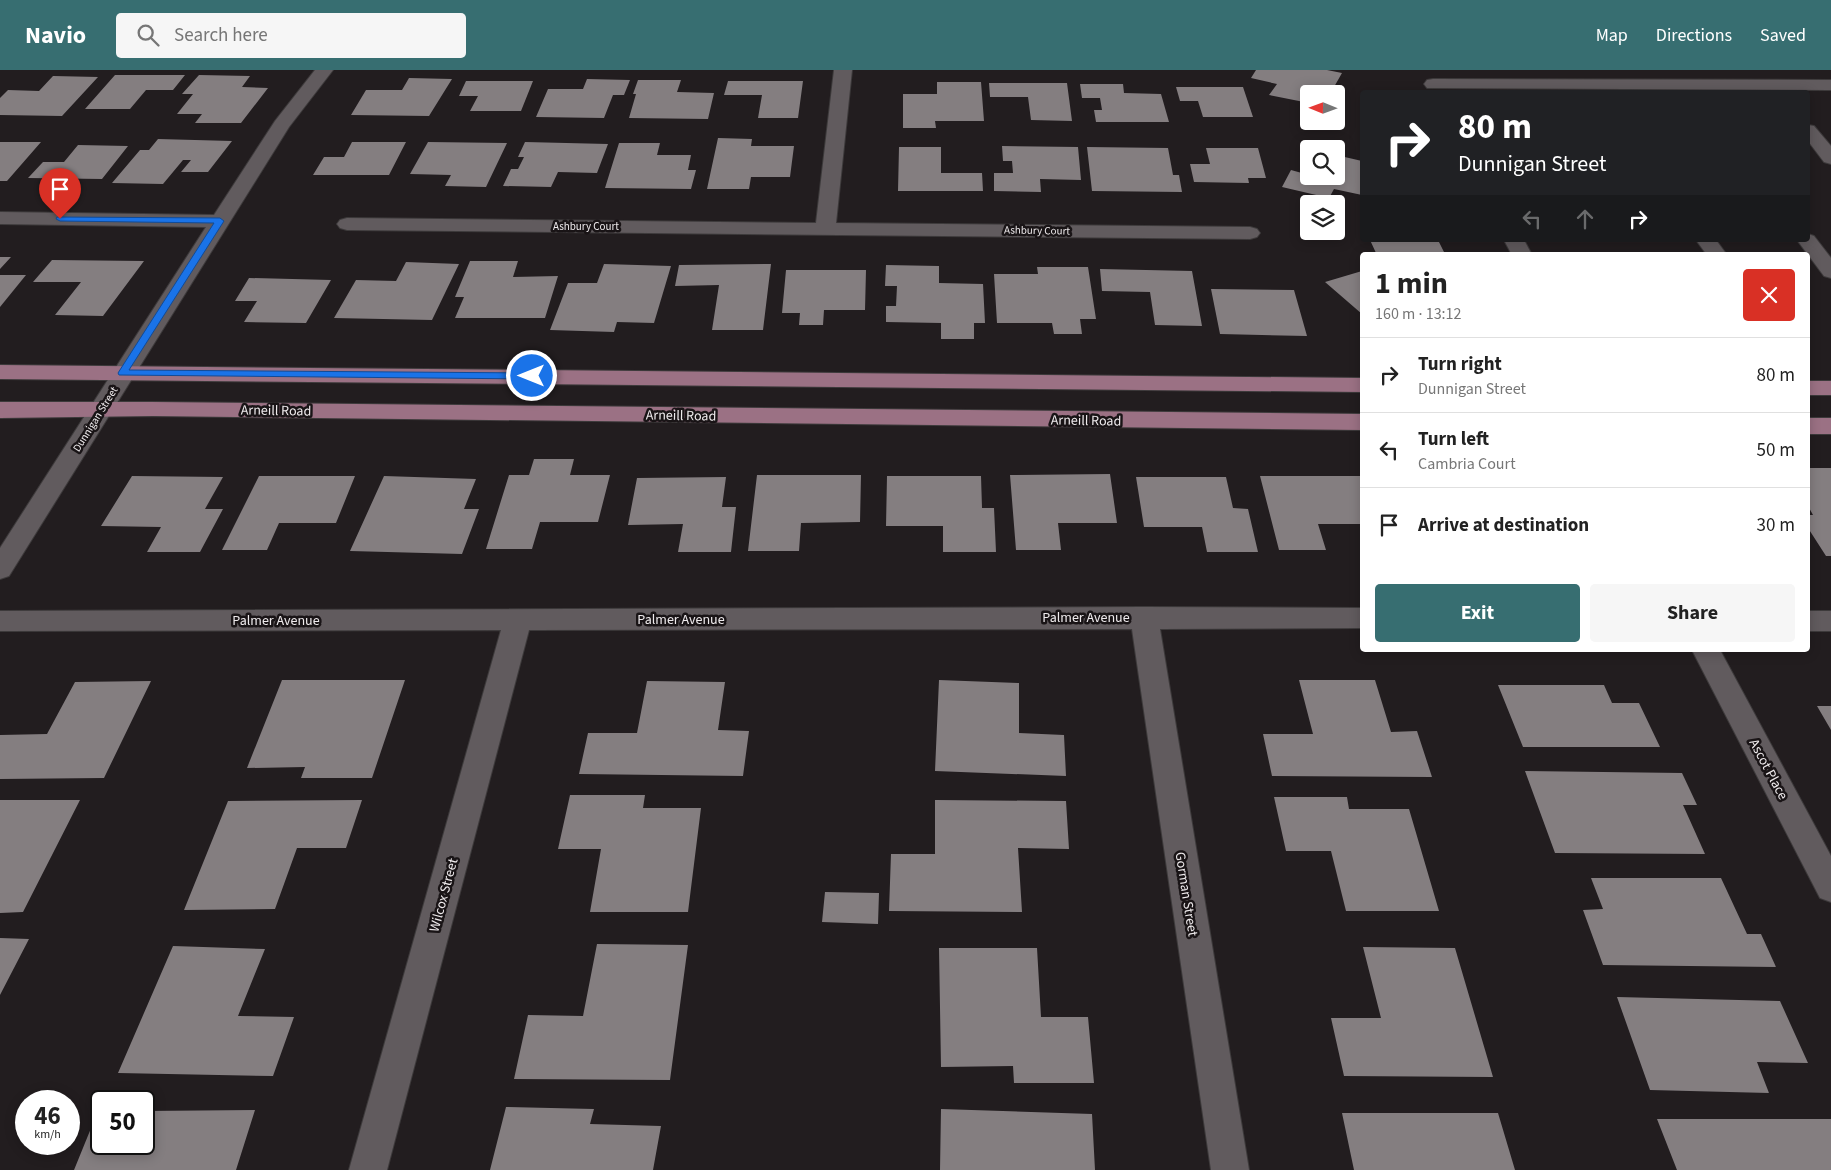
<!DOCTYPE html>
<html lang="en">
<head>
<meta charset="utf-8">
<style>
  :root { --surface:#fff; --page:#f6f6f6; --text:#222; --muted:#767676; --line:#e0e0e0; --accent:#376e71 }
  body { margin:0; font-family:"Source Sans 3",sans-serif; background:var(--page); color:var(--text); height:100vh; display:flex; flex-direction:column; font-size:19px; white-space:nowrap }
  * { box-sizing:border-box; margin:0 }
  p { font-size:16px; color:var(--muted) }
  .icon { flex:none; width:28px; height:28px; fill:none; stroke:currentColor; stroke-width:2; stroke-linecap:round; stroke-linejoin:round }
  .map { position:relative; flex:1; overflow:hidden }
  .side { position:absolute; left:1360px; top:182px; width:450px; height:400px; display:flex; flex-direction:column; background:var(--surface); border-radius:5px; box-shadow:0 2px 12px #0003 }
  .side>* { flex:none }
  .guide { position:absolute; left:1360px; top:20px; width:450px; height:152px; border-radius:5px; box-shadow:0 2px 12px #0003; background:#202124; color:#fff; overflow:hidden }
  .needle { width:32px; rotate:271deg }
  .controls { position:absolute; left:1300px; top:15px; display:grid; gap:10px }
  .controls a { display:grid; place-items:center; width:45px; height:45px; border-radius:5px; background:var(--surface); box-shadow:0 2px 12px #0003; font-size:25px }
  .speed { position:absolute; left:15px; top:1020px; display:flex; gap:10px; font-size:25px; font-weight:700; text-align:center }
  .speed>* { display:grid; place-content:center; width:65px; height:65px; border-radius:50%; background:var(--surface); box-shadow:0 2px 12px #0003; line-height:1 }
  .speed small { font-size:12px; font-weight:400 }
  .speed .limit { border:2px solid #111; border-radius:8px; background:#fff; color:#111 }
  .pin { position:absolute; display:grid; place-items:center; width:42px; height:42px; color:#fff; margin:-51px -21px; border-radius:50% 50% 50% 0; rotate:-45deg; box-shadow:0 0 5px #0007 }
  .pin .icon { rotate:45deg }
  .me { position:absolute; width:55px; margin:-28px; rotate:270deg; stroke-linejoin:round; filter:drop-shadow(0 0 4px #0008) }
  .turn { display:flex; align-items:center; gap:18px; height:105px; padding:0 15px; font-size:22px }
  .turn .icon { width:65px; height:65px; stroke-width:2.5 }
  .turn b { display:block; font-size:35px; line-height:42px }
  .lanes { display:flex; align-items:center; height:48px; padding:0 15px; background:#0003; justify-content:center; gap:25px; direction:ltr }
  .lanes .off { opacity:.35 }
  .round { display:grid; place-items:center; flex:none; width:52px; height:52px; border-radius:5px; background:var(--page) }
  .overview { display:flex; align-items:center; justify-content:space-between; height:85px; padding:0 15px }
  h1 { font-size:30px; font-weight:700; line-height:38px }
  .action { display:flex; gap:10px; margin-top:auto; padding:10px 15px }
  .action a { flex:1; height:58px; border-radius:5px; background:var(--accent); color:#fff; font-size:20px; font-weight:700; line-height:58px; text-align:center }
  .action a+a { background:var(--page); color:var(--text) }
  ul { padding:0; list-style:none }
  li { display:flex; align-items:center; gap:15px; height:75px; padding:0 15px; border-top:1px solid var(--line) }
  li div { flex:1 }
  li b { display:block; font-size:19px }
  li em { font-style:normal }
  header { display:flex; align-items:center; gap:30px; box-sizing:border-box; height:70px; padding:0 25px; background:var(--accent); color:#fff }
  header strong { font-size:24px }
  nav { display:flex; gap:28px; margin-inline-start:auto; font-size:18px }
  .search { width:350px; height:45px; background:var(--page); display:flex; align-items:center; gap:12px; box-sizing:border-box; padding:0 18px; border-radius:5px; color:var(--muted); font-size:19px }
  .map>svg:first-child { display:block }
  .building { fill:#847e80 }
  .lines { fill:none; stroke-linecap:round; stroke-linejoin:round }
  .minor-casing { stroke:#3d3a3b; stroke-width:2 }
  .major-casing { stroke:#3d3a3b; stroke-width:2 }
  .minor { fill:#615b5e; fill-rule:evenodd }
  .major { fill:#9b7184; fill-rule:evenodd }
  .route { fill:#1a73e8; stroke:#114b97 }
  .labels { text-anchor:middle; stroke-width:5; stroke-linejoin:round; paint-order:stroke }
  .far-street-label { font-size:11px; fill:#efebed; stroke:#191416 }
  .street-label { font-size:14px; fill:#efebed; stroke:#191416 }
</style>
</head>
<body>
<header>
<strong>Navio</strong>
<div class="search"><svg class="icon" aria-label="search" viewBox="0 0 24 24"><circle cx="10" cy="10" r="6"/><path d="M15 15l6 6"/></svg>Search here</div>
<nav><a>Map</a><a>Directions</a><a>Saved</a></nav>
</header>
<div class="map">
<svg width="1831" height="1100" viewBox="0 0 1831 1100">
  <rect width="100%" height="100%" fill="#221d1f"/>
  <path class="building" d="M1256 0H1327L1342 3 1330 24H1309V33L1269 25 1277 14 1251 8Z
    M115 5H185L173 20H146L130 39H85Z
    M199 5 250 6 242 17 268 18 241 53H195L202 44H177L193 24H182Z
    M53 6 98 7 62 46 0 45V28L8 20 39 21Z
    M409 8 452 9 429 46 351 45 366 20H402Z
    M587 9 630 10 624 25H613L604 48 536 47 548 19H583Z
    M638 10H681L677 22 714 23 708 49 629 48 636 24H633Z
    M466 11H533L521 41H470L478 26H459Z
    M728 11H803L798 48H758L762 25H724Z
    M937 12H981L984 51H935L936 58H903V24H937Z
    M989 13H1067L1072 51 1031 50 1028 27H990Z
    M1080 14H1123L1124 23 1161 24 1169 52H1096L1094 40H1102L1100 28H1082Z
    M1176 17H1243L1253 47H1203L1198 31H1180Z
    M718 68 752 69 751 76H794L790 107H751L749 119H707Z
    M158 69 232 71 208 102H181L191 90H183L163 114 112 113 140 80H149Z
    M0 72H41L7 111H0Z
    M352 72H406L389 105H313L324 87H344Z
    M428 72 507 73 486 117 445 116 451 105 410 104Z
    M525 72 608 74 597 103 558 102 551 117 503 116 511 99H518L524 87H518Z
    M619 73H660L657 85H691L688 100H696L691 119 605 118Z
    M78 75 128 76 102 109 28 108 43 92H64Z
    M1002 76 1078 77 1081 110 1040 109 1041 122 994 121V103H1013L1012 91H1003Z
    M899 77H941V103H982L983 121H898Z
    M1087 77 1168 78 1173 105H1179L1182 122 1092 121Z
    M1206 78H1258L1266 108H1248L1249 113 1194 112 1190 94H1210Z
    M1336 85 1362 91V125L1334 119 1329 128 1282 117 1291 100 1309 105V106H1336Z
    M1370 170H1438L1444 182 1376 183Z
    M0 187H11L0 199Z
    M52 190 144 191 103 246 55 245 81 212H33Z
    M470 191H518L513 207 558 206 545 248H455L464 227H455Z
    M406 192 459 194 432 250 334 248 356 210 396 211Z
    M604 194 671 196 654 253 617 252 614 262 550 260 568 213H597Z
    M771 194 763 260H712L719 215 675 216 679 195Z
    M886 195 939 196V213L983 214 985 253H974V269H941V253L886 252V236H896L897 216H885Z
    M1037 197H1088L1096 249H1080L1082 264H1054L1052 253H997L994 204H1038Z
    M1100 199 1192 201 1202 256 1155 255 1150 222 1102 221Z
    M786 200H866L865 240H824L823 255H799L800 243H782Z
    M1362 201V244L1325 212Z
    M0 205H26L0 237Z
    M249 208 331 210 306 253 244 252 257 231H235Z
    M1211 219 1294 220 1307 266 1220 264Z
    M534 389H574L570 405H610L598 452H540L532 479H486L509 405H529Z
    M1808 398H1831V486H1826L1808 458V445H1813L1808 436Z
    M1110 404 1117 453H1058L1061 480H1016L1010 405Z
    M757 405H861L860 452 801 453 799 481H748Z
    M132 406 223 407 205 439H223L200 482H147L161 457 101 456Z
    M259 406H355L336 453H279L267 480H222Z
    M384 406 476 409 464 439H479L462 484 350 481Z
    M887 406H981L982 438H994L996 482H943V456H886Z
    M1260 406H1360L1362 415V454H1318L1326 480H1279Z
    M726 407 722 437H736L731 482H678L683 454 628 455 637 408Z
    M1136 407H1226L1233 438 1248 439 1258 482H1207L1202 457H1144Z
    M282 610H405L372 708H301L305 697 247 698Z
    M939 610 1019 613V663L1064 665 1066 706 935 701Z
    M1299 610H1375L1391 662 1417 661 1432 707 1272 706 1263 664H1313Z
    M151 611 104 708 0 709V665L47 664 75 612Z
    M647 611 725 612 718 660 749 661 743 706 579 704 588 663H637Z
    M1498 615H1604L1612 633H1639L1660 677H1523Z
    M1817 636H1831V660Z
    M1525 701 1682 703 1697 735H1683L1705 784 1555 783Z
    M570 725H645L643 738H701L688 842H590L601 779H558Z
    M1274 727H1347L1349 739H1409L1439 841H1346L1331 781H1286Z
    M0 730H80L23 842 0 843Z
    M362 730 346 778H297L275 839 184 840 228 731Z
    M935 730 1066 731 1069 779 1018 778 1022 842 889 841 891 784H935Z
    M1591 808H1721L1747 864H1761L1776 897 1603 895 1583 840 1603 839Z
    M825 822 879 823 878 854 822 852Z
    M0 868 29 869 0 925Z
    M597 874 688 875 670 1010 514 1009 528 945 583 946Z
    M173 876 265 879 238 946 294 947 273 1006 118 1003Z
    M1363 877 1455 878 1493 1007 1344 1006 1331 948H1381Z
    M939 878H1037L1041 947H1088L1094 1013H1014L1013 996 941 997Z
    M1617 927 1780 931 1808 993 1757 992 1769 1023 1650 1020Z
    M506 1037 594 1039 590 1054 661 1056 653 1100H490Z
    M941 1039 1092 1044 1095 1100H940Z
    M255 1040 236 1100H74L98 1041H101V1074H144V1041Z
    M1342 1043H1498L1515 1100H1354Z
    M1657 1049H1831V1100H1677Z"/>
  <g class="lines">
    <defs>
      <path id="minor" d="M315 0H333L289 57 9 506 0 509V478L206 157 0 154V142L214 145 275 51Z
        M834 0H852L836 153 1250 157 1257 159 1260 163 1257 167 1250 169 347 160 340 158 337 154 340 150 347 148 816 153Z
        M1433 9 1831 10V20L1427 18 1424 14 1427 10Z
        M1808 55 1814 56 1831 76V94L1824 92 1808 71Z
        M1808 164 1814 166 1831 188V208L1824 206 1797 170H1808Z
        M1504 170H1524L1532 185H1512Z
        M1696 170H1716L1727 185H1707Z
        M1144 537 1362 538V558L1160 559 1249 1100H1211L1132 559 529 560 387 1100H349L501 560 0 561V541Z
        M1808 541H1831V561H1808Z
        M1692 580H1720L1831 786V832L1820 828Z"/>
      <path id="major" d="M0 295 1362 308V322L0 309Z
        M1808 311H1831V325H1808Z
        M0 332H153L1362 344V360L153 346 0 348Z
        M1808 348H1831V364H1808Z"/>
    </defs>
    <use href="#minor" class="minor-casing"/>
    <use href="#major" class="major-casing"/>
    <use href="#minor" class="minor"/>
    <use href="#major" class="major"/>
  </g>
  <path class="route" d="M57 147 220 148 224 151 129 300 532 303 537 306 532 309 119 305 118 303 214 153 60 151 56 149Z"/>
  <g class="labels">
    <g class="far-street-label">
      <text x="586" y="160">Ashbury Court</text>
      <text transform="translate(1037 160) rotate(1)" y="4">Ashbury Court</text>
      <text transform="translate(95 349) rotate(-58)" y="4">Dunnigan Street</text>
    </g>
    <g class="street-label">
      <text transform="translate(276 340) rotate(1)" y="5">Arneill Road</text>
      <text transform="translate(681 345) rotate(1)" y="5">Arneill Road</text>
      <text transform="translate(1086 350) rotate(1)" y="5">Arneill Road</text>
      <text x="1086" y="552">Palmer Avenue</text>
      <text x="681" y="554">Palmer Avenue</text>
      <text x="276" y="555">Palmer Avenue</text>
      <text transform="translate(1769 699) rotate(62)" y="5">Ascot Place</text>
      <text transform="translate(1187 824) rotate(81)" y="5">Gorman Street</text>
      <text transform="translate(443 825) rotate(-75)" y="5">Wilcox Street</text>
    </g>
  </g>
</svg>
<div class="controls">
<a><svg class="needle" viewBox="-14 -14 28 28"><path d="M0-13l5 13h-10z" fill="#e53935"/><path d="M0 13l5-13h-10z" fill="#767676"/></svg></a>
<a><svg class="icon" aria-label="search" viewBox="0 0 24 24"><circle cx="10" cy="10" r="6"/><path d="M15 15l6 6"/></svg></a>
<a><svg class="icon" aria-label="layers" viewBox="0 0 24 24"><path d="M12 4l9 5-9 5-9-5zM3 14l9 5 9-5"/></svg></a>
</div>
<div class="speed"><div>46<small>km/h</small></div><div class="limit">50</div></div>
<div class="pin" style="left:60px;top:149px;background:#d93025"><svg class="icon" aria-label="arrive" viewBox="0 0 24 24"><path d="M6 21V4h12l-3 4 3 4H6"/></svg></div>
<svg class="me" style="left:532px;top:306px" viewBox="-20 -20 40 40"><circle r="17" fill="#1a73e8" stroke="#fff" stroke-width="3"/><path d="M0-11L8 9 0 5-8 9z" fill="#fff"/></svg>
<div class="guide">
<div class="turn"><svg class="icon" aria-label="right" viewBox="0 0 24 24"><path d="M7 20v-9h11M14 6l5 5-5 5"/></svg><div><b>80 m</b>Dunnigan Street</div></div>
<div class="lanes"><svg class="icon off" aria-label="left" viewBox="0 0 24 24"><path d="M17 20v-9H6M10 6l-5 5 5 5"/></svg><svg class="icon off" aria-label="ahead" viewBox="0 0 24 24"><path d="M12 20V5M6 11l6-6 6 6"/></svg><svg class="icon" aria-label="right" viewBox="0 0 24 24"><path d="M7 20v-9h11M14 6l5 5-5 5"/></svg></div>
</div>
<section class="side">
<div class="overview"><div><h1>1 min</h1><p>160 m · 13:12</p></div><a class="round" style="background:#d93025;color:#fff"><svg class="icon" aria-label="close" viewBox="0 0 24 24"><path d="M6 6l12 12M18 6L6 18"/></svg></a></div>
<ul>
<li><svg class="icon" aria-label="right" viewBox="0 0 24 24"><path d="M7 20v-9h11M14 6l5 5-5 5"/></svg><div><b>Turn right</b><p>Dunnigan Street</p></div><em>80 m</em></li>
<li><svg class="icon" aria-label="left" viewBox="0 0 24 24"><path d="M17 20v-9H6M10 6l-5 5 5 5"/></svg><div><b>Turn left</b><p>Cambria Court</p></div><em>50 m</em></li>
<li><svg class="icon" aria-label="arrive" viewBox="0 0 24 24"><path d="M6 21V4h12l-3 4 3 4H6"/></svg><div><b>Arrive at destination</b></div><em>30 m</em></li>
</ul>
<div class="action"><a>Exit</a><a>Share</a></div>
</section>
</div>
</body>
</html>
